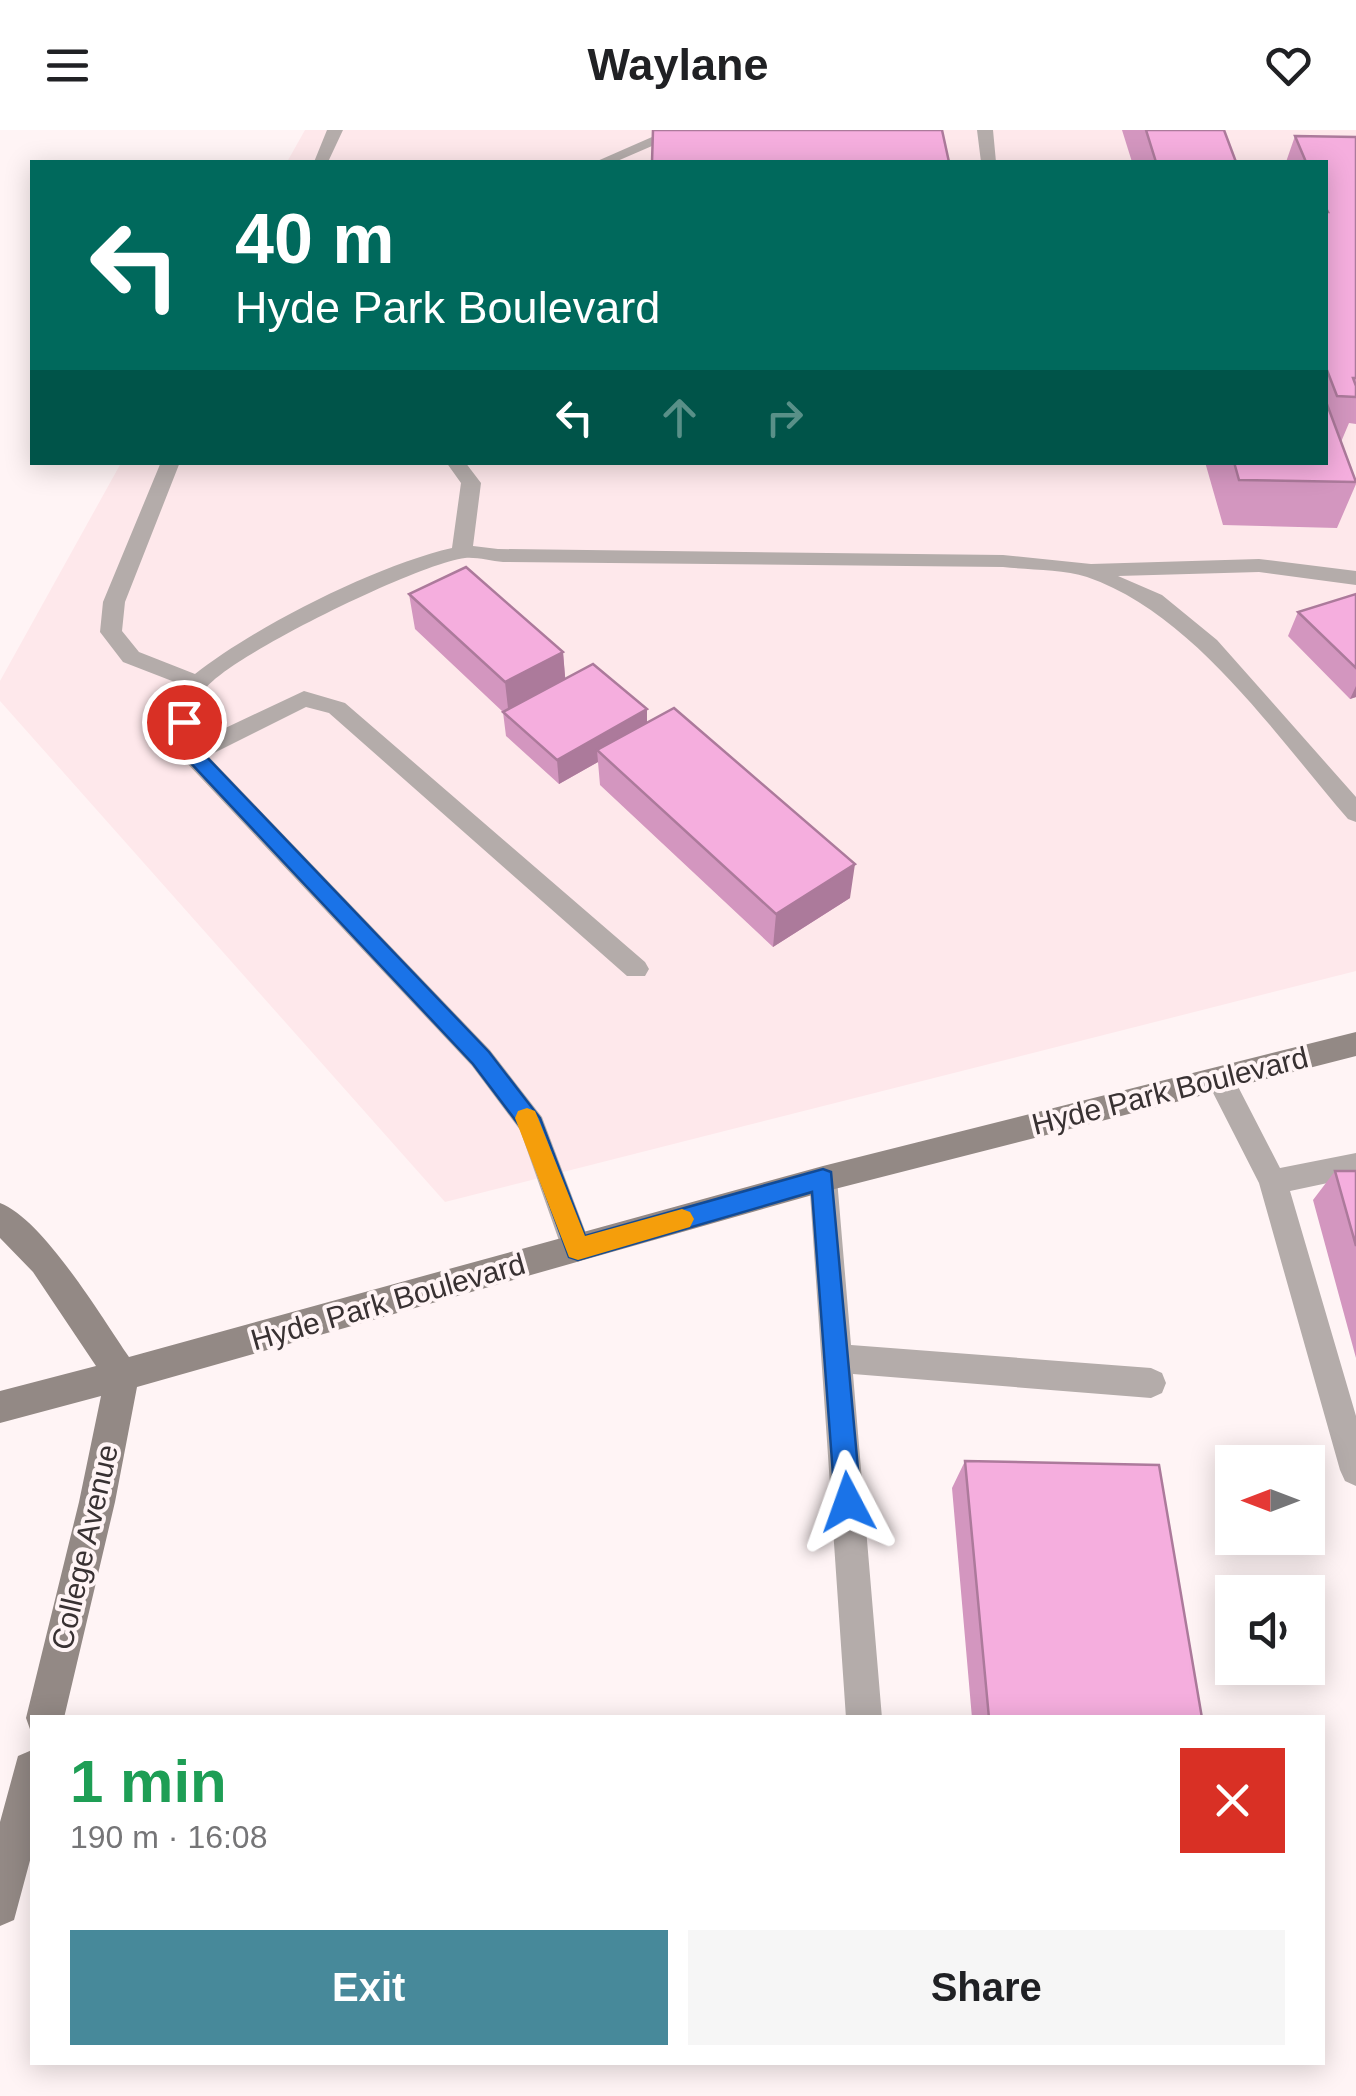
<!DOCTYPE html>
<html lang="en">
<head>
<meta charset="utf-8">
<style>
  :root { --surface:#fff; --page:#f6f6f6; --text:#202124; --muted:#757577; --accent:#47899a }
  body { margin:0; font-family:Arial,sans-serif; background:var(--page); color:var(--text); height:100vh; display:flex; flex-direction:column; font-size:38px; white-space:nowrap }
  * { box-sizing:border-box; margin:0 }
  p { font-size:32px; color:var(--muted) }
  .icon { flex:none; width:55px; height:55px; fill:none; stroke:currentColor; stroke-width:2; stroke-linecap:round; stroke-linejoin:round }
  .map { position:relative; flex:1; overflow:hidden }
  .drawer { position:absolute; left:30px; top:1585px; width:1295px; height:350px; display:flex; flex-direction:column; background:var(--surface); border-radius:0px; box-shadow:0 5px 25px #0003 }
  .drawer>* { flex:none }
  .guide { position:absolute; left:30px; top:30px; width:1298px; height:305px; border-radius:0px; box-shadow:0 5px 25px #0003; background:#00695c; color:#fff; overflow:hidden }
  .needle { width:65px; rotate:270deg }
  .tools { position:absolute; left:1215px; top:1315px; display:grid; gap:20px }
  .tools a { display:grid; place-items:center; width:110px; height:110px; border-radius:0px; background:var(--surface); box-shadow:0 5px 25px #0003; font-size:50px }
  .pin { position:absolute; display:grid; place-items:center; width:85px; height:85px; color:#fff; margin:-42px; border:5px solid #fff; border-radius:50%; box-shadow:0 2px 10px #0007 }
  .me { position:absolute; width:110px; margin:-55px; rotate:356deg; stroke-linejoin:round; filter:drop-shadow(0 0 8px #0008) }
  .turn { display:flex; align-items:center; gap:35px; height:210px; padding:0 40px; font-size:45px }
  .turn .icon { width:130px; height:130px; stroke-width:2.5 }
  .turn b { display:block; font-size:70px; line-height:85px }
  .lanes { display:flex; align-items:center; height:95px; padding:0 40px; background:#0003; justify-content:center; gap:50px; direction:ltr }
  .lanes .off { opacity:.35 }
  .round { display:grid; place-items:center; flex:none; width:105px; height:105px; border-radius:0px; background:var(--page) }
  .summary { display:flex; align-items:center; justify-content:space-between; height:170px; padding:0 40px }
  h1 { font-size:60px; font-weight:600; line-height:75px; color:#1e9e55 }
  .cta { display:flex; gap:20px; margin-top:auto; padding:20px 40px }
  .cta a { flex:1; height:115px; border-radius:0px; background:var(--accent); color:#fff; font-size:40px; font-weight:600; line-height:115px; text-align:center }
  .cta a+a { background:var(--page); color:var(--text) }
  header { display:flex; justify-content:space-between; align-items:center; height:130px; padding:0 40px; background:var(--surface); font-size:45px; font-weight:600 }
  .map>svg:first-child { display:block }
  .built { fill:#fee8eb }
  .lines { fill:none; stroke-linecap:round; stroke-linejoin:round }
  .lane { fill:#b4acaa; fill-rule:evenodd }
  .secondary { fill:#938985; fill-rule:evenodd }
  .wall { fill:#d396bf }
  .shaded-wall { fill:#ac7a9b }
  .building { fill:#f5aede; stroke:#ac7a9b; stroke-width:2.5 }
  .route { fill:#1a73e8; stroke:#114b97; stroke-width:2.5 }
  .slow { fill:#f59e0b }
  .labels { text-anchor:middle; stroke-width:8; stroke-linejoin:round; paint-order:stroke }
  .street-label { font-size:30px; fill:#383132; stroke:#fff4f5 }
</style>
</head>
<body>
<header><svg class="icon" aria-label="menu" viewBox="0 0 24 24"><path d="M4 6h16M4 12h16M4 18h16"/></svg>Waylane<svg class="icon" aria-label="heart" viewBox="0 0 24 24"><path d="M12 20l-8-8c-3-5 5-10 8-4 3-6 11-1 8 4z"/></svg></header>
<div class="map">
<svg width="1356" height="1966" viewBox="0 0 1356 1966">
  <rect width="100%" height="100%" fill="#fff4f5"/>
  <path class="built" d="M305 0H1356V841L445 1072 0 571V551L121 333 1325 332V32H287Z"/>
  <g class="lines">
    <path class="lane" d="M327 0H343L328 32H314Z
      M668 0H689L615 32H595Z
      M977 0H993L996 32H981Z
      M161 332H180L125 472 122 501 139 522 195 544C256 496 377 435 452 418L461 353 446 332H465L481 353 473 416 498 419 1003 425 1091 434 1259 429 1356 441V455L1259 442 1118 446 1162 465 1217 510 1356 667V692L1348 689C1275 605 1194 484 1087 447 1062 439 1029 440 1003 437L503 432C491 431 477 427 465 428 420 433 233 524 206 558 195 573 198 594 200 610L304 561 345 573 645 832 649 839 645 846H627L329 583 306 577 208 626 490 920 542 987 592 1119 587 1128 577 1132 567 1128 562 1119 520 1000 472 936 184 630 175 586 185 556 123 532 100 502 103 472Z
      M1220 938 1230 941 1280 1038 1356 1023V1047L1290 1061 1356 1286V1356L1345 1351 1340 1340 1259 1053 1206 949 1210 941Z
      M823 1037 833 1040 837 1049 851 1215 1151 1238 1162 1243 1166 1253 1162 1263 1151 1268 853 1244 882 1588H846L809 1049 813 1040Z"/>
    <path class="secondary" d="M1356 902V926L823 1062 137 1257 115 1372 64 1588H32L31 1602 26 1588 79 1372 101 1266 0 1293V1261L96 1236 33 1142 0 1108V1073C43 1089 102 1188 129 1227L823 1036Z
      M32 1620V1723L14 1790 0 1796V1692L18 1626Z"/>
  </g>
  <path class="wall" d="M1122 0H1224L1236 32H1132Z
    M1295 6 1356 7V294L1349 293 1341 312 1356 354 1337 398 1223 395 1205 332H1325V32H1286Z
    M409 464 563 522 565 548 647 593 850 768 773 817 600 655 598 632 559 654 506 606 503 582 415 499Z
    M1356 464V567L1350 569 1288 506 1298 482Z
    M1335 1041H1356V1228L1313 1070Z
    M965 1331 1202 1588H972L952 1358Z"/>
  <path class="shaded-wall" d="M563 522 566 557 509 587 505 552Z
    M1356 556V567L1350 569Z
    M647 579V604L597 620 598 632 559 654 557 630Z
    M855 734 850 768 773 817 776 784Z"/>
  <path class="building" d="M653 0H942L949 32H652Z
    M1146 0H1224L1236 32H1156Z
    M1295 6 1356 7V248H1353L1356 256V267L1337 266 1325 235V82H1328L1325 76V32H1306Z
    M1325 269 1356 352 1239 350 1234 332H1325Z
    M466 437 563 522 505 552 409 464Z
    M1356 464V538L1298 482Z
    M593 534 647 579 557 630 503 582Z
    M674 578 855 734 776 784 597 620Z
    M1335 1041H1356V1116Z
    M965 1331 1159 1335 1202 1588H989Z"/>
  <path class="route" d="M184 585 193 592 201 621 489 922 540 988 585 1106 823 1039 831 1042 861 1372 857 1381 848 1385 839 1381 835 1372 812 1062 578 1130 569 1127 522 999 473 934 186 628 175 592Z"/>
  <path class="slow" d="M527 978 535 981 538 988 585 1106 682 1079 690 1082 694 1089 690 1097 578 1130 569 1127 515 988 518 981Z"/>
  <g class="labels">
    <g class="street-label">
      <text transform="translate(1170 961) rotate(-14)" y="10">Hyde Park Boulevard</text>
      <text transform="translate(388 1172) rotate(-16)" y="10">Hyde Park Boulevard</text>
      <text transform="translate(85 1417) rotate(-77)" y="10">College Avenue</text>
    </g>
  </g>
</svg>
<div class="tools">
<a><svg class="needle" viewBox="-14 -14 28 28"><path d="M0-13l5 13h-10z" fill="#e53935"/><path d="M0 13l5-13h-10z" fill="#757577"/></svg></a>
<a><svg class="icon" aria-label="sound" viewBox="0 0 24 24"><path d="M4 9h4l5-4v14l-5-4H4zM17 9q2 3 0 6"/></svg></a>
</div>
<div class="pin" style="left:184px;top:592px;background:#d93025"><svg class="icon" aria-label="arrive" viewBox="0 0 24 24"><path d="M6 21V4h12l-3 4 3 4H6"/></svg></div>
<svg class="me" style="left:848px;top:1372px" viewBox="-20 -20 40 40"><path d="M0-17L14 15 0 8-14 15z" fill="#1a73e8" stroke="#fff" stroke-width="4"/></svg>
<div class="guide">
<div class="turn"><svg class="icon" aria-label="left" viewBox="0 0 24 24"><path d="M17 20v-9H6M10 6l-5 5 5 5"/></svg><div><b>40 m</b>Hyde Park Boulevard</div></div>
<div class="lanes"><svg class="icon" aria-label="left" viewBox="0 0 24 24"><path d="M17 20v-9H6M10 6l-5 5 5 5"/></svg><svg class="icon off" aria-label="ahead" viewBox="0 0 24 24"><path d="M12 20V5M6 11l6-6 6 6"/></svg><svg class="icon off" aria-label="right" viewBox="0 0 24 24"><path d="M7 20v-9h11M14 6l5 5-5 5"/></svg></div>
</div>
<section class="drawer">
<div class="summary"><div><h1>1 min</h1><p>190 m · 16:08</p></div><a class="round" style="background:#d93025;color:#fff"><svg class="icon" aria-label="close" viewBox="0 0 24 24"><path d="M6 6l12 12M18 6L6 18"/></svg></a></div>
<div class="cta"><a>Exit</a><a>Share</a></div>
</section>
</div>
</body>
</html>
